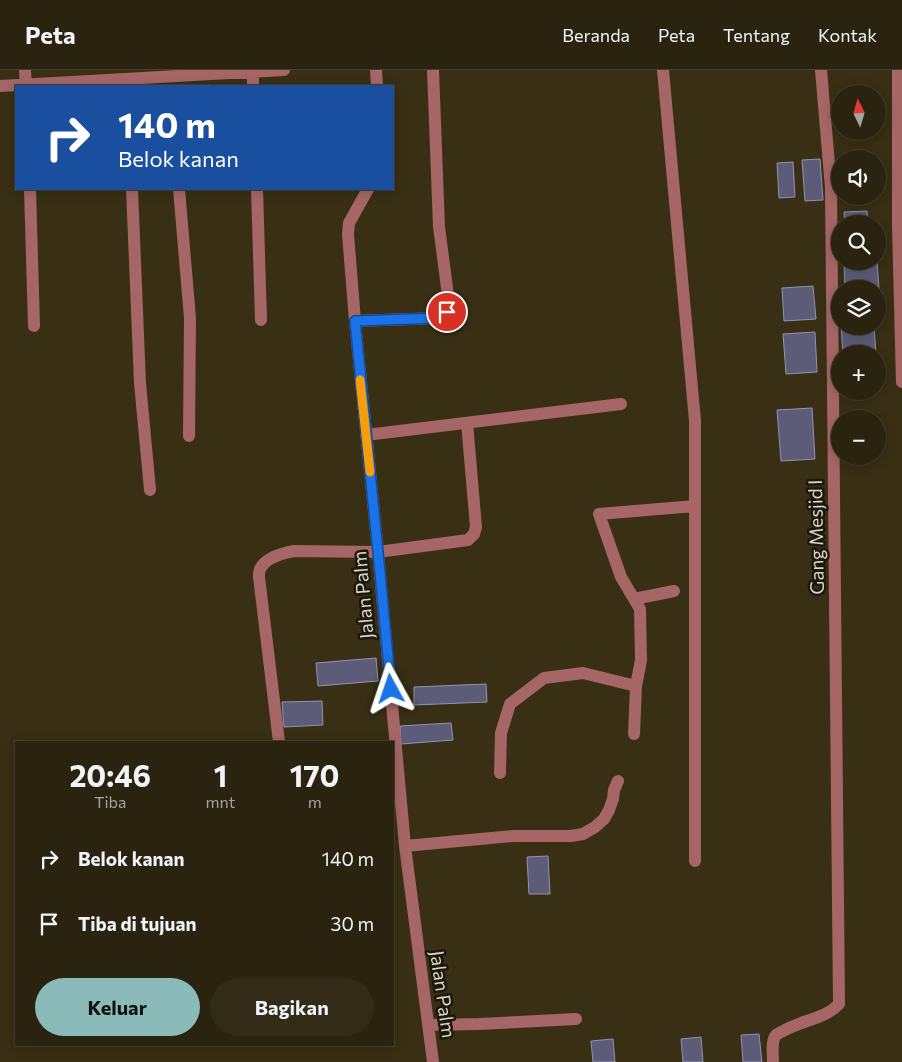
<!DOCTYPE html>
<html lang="id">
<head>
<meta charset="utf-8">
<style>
  :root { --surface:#2a230f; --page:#322b18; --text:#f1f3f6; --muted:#a5a49e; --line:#46402f; --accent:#8bbbb9 }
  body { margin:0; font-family:Commissioner,sans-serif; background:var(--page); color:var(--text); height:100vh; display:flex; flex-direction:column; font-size:19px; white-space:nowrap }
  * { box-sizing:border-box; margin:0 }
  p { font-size:16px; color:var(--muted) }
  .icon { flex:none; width:28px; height:28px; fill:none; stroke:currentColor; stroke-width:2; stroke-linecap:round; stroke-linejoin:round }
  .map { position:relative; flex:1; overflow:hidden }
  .details { position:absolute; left:15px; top:671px; width:379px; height:305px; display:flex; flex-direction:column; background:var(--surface); border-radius:0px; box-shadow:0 2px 12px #0003,0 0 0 1px var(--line) }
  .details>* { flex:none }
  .banner { position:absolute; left:15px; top:15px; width:379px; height:105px; border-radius:0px; box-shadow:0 2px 12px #0003,0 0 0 1px var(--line); background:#1a4fa0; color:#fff; overflow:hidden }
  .needle { width:32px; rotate:355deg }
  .controls { position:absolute; left:831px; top:15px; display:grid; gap:10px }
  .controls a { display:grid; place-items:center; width:55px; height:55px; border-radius:50%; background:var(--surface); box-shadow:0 2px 12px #0003,0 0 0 1px var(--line); font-size:25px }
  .pin { position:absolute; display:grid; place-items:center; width:42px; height:42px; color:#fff; margin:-21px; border:2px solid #fff; border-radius:50%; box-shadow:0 1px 5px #0007 }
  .me { position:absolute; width:55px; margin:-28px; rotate:355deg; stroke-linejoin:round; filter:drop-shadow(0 0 4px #0008) }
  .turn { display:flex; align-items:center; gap:18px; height:105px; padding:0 20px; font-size:22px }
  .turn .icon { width:65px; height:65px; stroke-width:2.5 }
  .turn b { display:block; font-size:35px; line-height:42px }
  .eta { display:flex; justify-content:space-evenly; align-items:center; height:85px; text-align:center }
  .eta b { font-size:30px; font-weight:700; line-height:35px }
  .button { display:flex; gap:10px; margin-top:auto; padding:10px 20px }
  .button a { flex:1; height:58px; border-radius:30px; background:var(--accent); color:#111; font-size:20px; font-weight:700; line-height:58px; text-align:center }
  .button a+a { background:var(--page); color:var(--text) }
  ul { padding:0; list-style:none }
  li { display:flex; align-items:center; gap:15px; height:65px; padding:0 20px }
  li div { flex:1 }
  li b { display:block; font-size:19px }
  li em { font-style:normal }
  header { display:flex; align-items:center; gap:30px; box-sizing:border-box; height:70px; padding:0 25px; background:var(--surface); border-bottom:1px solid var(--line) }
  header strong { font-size:24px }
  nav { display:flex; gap:28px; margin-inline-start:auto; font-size:18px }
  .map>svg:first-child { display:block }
  .building { fill:#5c5c78; stroke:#9393b2 }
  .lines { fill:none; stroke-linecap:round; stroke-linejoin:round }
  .minor { stroke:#a66666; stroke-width:12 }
  .route-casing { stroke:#114b97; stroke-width:12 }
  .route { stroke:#1a73e8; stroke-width:9 }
  .slow { stroke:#f59e0b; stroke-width:9 }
  .labels { text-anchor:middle; stroke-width:5; stroke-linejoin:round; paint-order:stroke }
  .street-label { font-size:19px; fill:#d9d4c4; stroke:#1c180c }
</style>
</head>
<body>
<header>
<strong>Peta</strong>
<nav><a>Beranda</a><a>Peta</a><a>Tentang</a><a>Kontak</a></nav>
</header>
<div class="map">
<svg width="902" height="992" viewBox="0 0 902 992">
  <rect width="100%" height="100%" fill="#382f14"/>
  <path class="building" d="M820 89 823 130 805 131 802 90Z
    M793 92 795 127 779 128 777 93Z
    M867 141 868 154H845L844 142Z
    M844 191H877L879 219H845Z
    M813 216 816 249 784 251 782 218Z
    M878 227H881L883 247H878Z
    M841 256H874L876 284H843Z
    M815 262 817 302 786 304 783 264Z
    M812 338 815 389 781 391 777 340Z
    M376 588 378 611 318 616 316 593Z
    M486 614 487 632 414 635V617Z
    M322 631 323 655 284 657 282 632Z
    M451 653 453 670 401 674 400 656Z
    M548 786 550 824H529L527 787Z
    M759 964 762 992H743L741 965Z
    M701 967 703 992H683L681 969Z
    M613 969 615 992H593L591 971Z"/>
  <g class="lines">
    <path class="minor" d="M25 0 26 16
      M376 0 377 16
      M663 0 695 351V791
      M898 0V157L902 312
      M253 2V16
      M0 16 284 0
      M30 119 34 256
      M132 119 140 313 150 420
      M179 119 190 248 189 366
      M257 119 261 250
      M368 119 349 153 348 164 355 251 378 482 405 776 433 992
      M355 251 439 248 447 242 449 233 439 157 433 0
      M366 365 621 334
      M634 529 674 521
      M634 664 636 616
      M279 672 259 507C259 504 259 501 260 499 266 487 283 483 294 481L378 482 468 470 474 464 476 457 467 353
      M500 703 501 663 510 634 544 608 583 603 636 616 641 590 640 539 621 507 599 444 695 436
      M405 776 513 766H571L583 764 595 757 604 749 609 740 613 729 614 720 618 711
      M428 955 479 954 576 949
      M773 992C773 984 771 971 776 965 778 963 784 961 787 959 804 950 826 948 839 934L831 118 821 0"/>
  </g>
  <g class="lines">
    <defs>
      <path id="route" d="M391 619 378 482 355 251 439 248 447 242"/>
    </defs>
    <use href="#route" class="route-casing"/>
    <use href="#route" class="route"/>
    <path class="slow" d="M360 310 370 402"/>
  </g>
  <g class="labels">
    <g class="street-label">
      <text transform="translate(816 467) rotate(-91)" y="7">Gang Mesjid I</text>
      <text transform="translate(363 525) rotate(-95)" y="7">Jalan Palm</text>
      <text transform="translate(443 924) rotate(82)" y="7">Jalan Palm</text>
    </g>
  </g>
</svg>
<div class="controls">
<a><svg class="needle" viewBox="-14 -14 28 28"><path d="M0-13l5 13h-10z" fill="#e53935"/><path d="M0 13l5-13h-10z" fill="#a5a49e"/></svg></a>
<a><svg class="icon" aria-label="sound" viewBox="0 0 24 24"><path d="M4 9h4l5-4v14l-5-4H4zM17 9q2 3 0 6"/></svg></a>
<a><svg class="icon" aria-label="search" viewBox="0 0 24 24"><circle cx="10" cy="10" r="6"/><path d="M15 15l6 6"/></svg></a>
<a><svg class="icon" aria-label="layers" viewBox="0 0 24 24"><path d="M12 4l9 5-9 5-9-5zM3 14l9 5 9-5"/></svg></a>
<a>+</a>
<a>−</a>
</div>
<div class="pin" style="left:447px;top:242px;background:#d93025"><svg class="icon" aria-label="arrive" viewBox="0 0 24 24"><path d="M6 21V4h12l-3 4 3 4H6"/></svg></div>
<svg class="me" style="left:391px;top:619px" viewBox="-20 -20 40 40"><path d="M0-17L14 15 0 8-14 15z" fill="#1a73e8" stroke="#fff" stroke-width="4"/></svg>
<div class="banner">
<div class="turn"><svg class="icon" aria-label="right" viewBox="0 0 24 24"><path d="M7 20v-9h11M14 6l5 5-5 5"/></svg><div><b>140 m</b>Belok kanan</div></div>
</div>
<section class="details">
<div class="eta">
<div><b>20:46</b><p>Tiba</p></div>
<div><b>1</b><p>mnt</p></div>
<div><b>170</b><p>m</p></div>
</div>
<ul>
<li><svg class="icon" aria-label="right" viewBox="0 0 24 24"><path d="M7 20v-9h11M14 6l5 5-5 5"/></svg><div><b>Belok kanan</b></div><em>140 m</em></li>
<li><svg class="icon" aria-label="arrive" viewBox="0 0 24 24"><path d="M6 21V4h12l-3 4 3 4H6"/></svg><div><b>Tiba di tujuan</b></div><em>30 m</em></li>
</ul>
<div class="button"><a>Keluar</a><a>Bagikan</a></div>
</section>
</div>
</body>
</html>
